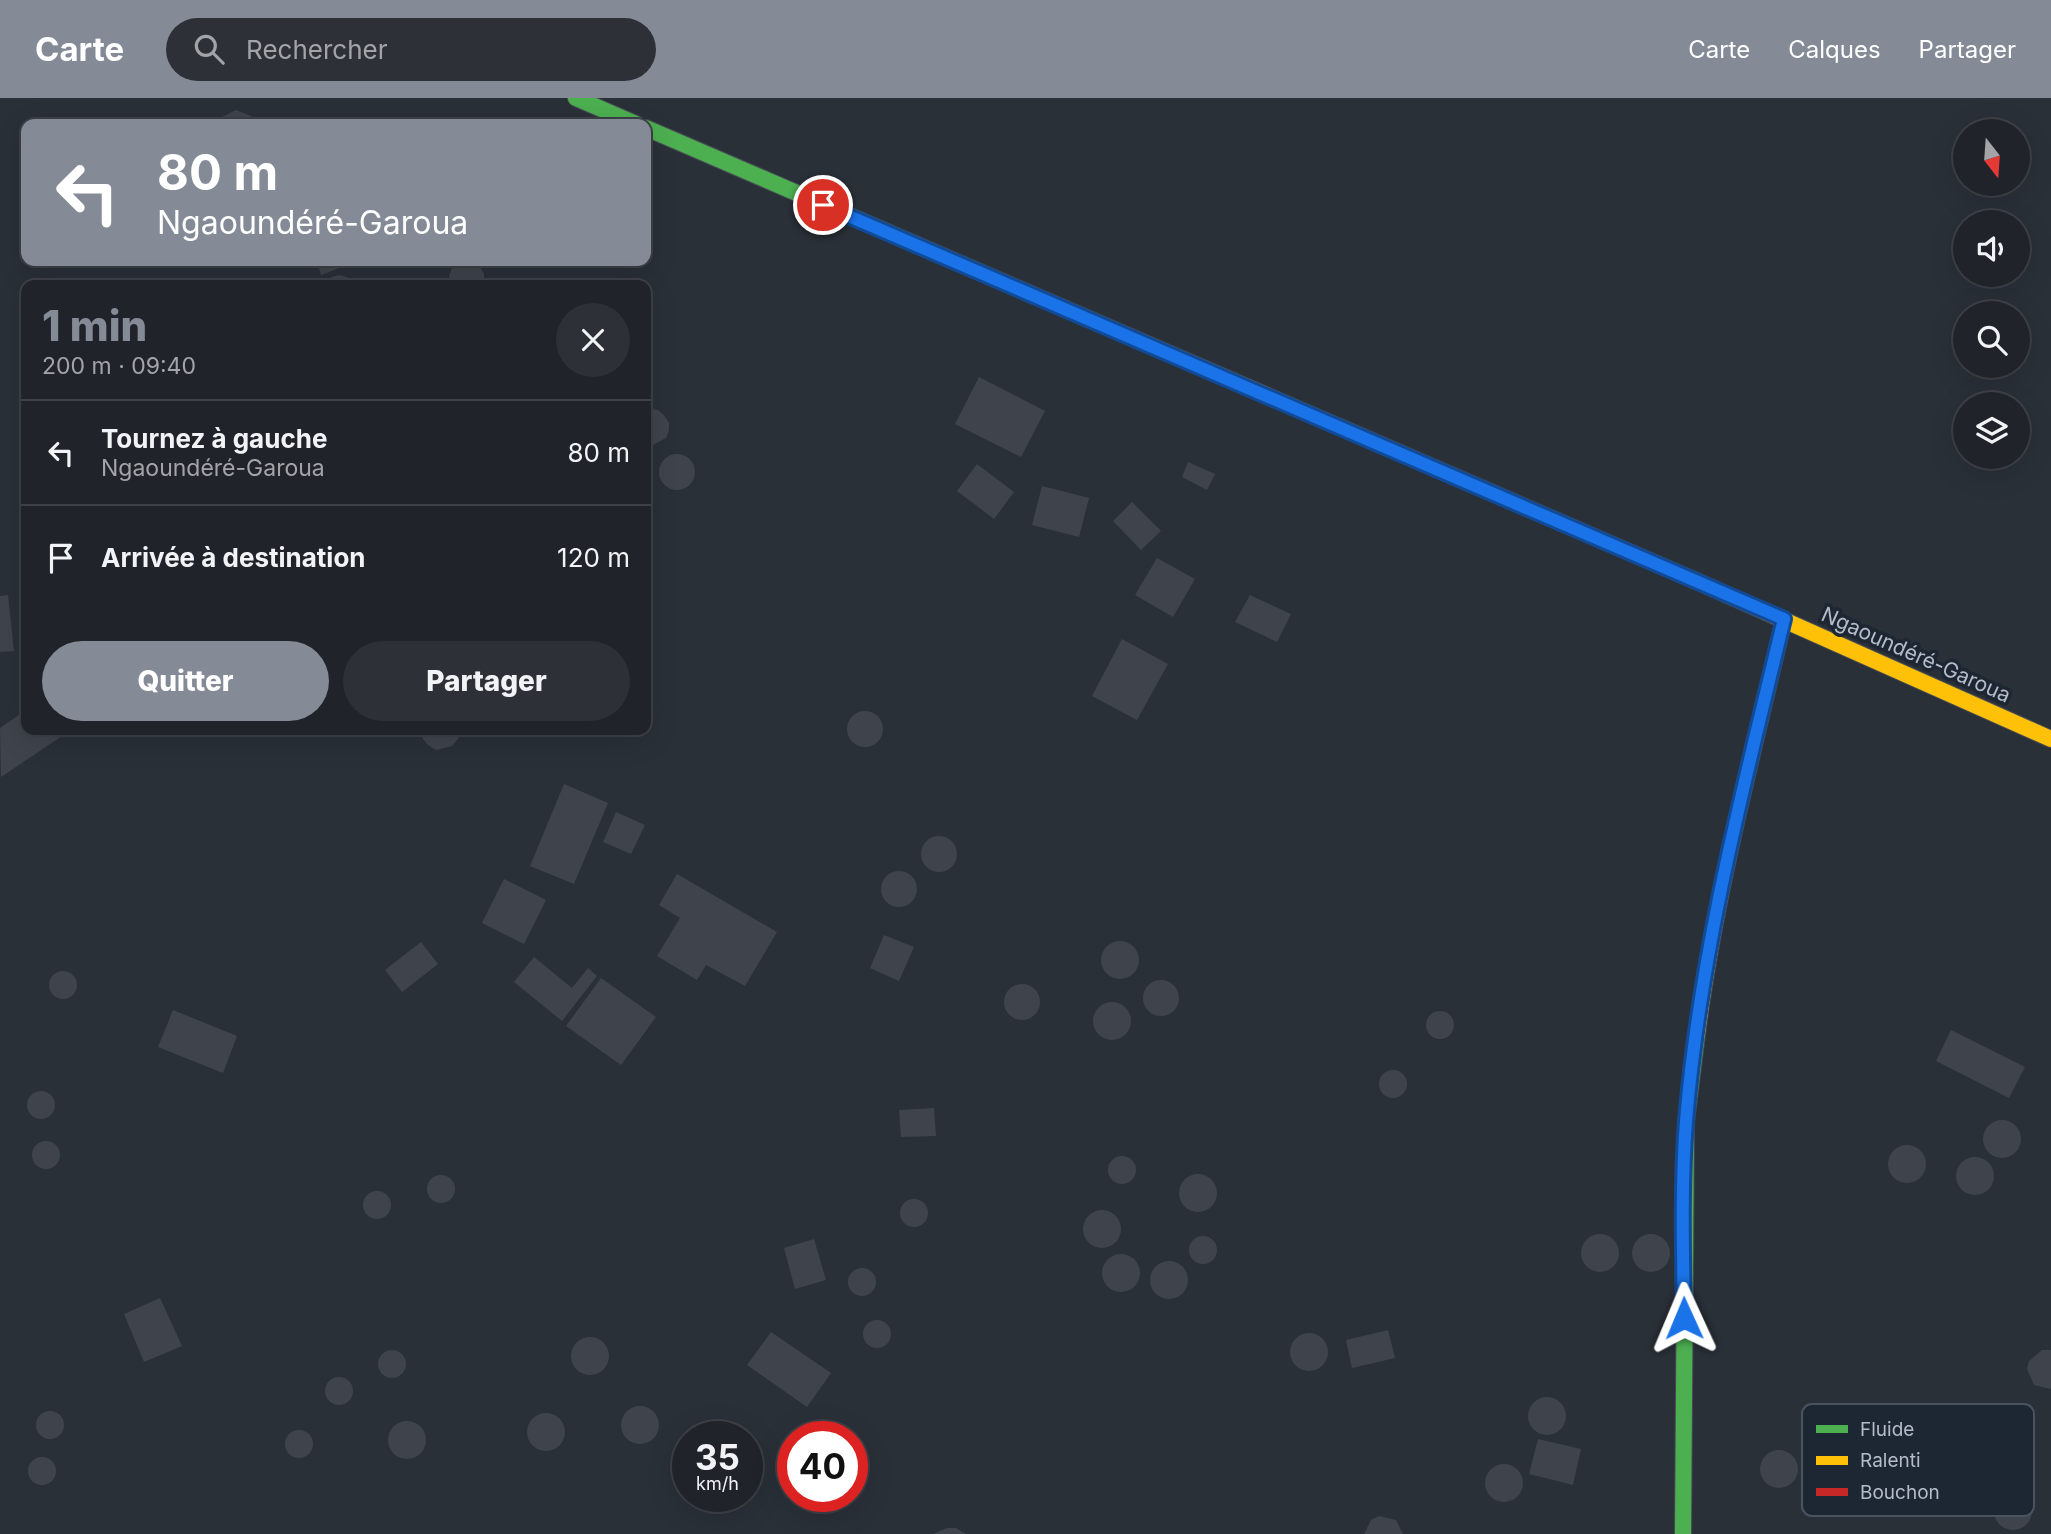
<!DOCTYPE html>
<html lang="fr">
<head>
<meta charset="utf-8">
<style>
  :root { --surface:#20242a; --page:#2d3036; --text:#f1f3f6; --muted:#a2a4a8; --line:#3d4147; --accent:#848b96 }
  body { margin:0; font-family:Inter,sans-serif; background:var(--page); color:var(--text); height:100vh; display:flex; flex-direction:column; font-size:26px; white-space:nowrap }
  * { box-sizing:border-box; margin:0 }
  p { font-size:23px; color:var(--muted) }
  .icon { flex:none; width:38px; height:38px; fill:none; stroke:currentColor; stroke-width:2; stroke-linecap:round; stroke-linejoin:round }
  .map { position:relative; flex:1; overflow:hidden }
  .side { position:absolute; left:21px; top:182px; width:630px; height:455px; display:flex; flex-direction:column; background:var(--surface); border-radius:14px; box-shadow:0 7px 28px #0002,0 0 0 2px var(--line) }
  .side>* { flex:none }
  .top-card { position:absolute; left:21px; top:21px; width:630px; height:147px; border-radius:14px; box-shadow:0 7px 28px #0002,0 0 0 2px var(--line); background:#848b96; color:#fff; overflow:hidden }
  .needle { width:46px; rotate:163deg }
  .buttons { position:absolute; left:1953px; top:21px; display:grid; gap:14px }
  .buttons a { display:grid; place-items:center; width:77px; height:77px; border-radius:50%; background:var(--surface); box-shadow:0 7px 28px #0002,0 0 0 2px var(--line); font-size:35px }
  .speed { position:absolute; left:672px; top:1323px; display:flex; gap:14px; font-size:35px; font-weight:700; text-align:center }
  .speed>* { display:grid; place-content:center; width:91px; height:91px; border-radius:50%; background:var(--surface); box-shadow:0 7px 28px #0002,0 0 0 2px var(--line); line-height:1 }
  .speed small { font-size:18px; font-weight:400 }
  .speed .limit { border:10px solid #d22; background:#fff; color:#111 }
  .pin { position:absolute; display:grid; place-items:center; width:60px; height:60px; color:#fff; margin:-30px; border:4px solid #fff; border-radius:50%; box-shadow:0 2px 7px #0007 }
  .me { position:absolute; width:77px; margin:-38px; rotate:359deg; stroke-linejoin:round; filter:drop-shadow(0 0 5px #0008) }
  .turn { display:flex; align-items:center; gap:24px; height:147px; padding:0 21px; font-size:32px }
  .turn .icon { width:91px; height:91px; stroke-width:2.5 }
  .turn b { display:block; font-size:49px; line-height:60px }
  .round { display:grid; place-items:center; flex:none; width:74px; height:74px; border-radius:37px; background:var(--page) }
  .headline { display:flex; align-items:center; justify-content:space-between; height:119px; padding:0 21px }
  h1 { font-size:42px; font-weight:800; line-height:52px; color:var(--accent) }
  .cta { display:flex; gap:14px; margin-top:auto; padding:14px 21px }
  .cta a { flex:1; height:80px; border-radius:42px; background:var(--accent); color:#fff; font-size:28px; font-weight:800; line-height:80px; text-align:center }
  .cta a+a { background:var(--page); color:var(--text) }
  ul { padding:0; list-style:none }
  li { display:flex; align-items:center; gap:21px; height:105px; padding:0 21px; border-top:2px solid var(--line) }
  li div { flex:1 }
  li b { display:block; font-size:26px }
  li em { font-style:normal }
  header { display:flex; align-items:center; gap:42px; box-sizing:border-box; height:98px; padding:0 35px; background:var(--accent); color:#fff }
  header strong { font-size:33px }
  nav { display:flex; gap:38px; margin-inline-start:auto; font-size:24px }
  .search { width:490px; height:63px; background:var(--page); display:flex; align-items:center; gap:18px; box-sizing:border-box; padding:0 24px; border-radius:38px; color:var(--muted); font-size:26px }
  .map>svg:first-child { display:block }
  .building { fill:#3f444c }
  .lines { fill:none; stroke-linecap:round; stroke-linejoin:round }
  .fast-casing { stroke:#484c55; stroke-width:18 }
  .slow-casing { stroke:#484c55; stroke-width:18 }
  .jam-casing { stroke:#484c55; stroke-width:18 }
  .fast { stroke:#4caf50; stroke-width:16 }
  .slow { stroke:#ffc107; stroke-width:16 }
  .jam { stroke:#c62828; stroke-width:16 }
  .route-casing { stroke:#114b97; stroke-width:18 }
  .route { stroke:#1a73e8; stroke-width:12 }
  .labels { text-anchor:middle; stroke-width:7; stroke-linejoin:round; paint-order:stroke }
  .street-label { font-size:21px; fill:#b4bcc9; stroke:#1d2633 }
  .key { fill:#1d2633; stroke:#4a5360; stroke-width:2 }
  .key-label { font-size:19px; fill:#b4bcc9 }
</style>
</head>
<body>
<header>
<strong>Carte</strong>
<div class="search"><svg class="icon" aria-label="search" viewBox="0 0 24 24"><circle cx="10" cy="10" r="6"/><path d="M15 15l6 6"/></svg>Rechercher</div>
<nav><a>Carte</a><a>Calques</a><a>Partager</a></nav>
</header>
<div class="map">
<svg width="2051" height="1436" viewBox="0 0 2051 1436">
  <rect width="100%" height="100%" fill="#2a3038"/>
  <path class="building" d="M236 12 251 18 255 26H219L222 19Z
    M317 163H349L350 166 321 177Z
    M466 163 474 164 480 169 484 176V187H450L449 178 452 170 458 164Z
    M339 177 347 179 356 187H324L332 179Z
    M979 279 1045 313 1021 359 955 326Z
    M650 311 658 312 664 317 669 325V332L666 340 651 348 646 347V312Z
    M659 374a18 18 0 1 1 36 0a18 18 0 1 1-36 0Z
    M1188 364 1215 376 1207 392 1182 379Z
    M977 366 1014 394 994 421 957 393Z
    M1042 388 1089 400 1079 439 1032 427Z
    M1132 404 1161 433 1141 452 1113 423Z
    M1157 460 1195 481 1173 519 1135 497Z
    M8 497 14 553 0 554V498Z
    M1250 497 1291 516 1277 544 1235 524Z
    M1122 541 1168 566 1137 622 1092 598Z
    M26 564V593L20 582V574Z
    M26 612V632H71L1 679 0 630Z
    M847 631a18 18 0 1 1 36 0a18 18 0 1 1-36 0Z
    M421 632H461L458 641 452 648 436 652 428 647 423 641Z
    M564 686 608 705 574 786 530 768Z
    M616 714 645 727 631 756 603 744Z
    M921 756a18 18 0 1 1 36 0a18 18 0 1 1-36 0Z
    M881 791a18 18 0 1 1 36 0a18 18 0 1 1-36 0Z
    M677 776 777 834 745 888 706 867 697 882 657 858 680 820 659 807Z
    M504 781 546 802 524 846 482 825Z
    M884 837 914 849 899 883 870 870Z
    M1101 862a19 19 0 1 1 38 0a19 19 0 1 1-38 0Z
    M421 844 438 866 402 894 385 872Z
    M534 859 572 890 588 870 597 878 562 923 514 884Z
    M49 887a14 14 0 1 1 28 0a14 14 0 1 1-28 0Z
    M601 880 656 919 621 967 566 928Z
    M1143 900a18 18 0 1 1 36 0a18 18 0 1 1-36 0Z
    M1004 904a18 18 0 1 1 36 0a18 18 0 1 1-36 0Z
    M1093 923a19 19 0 1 1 38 0a19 19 0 1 1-38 0Z
    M173 912 237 938 223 975 158 949Z
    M1426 927a14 14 0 1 1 28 0a14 14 0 1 1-28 0Z
    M1951 932 2025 969 2009 1000 1936 963Z
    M1379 986a14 14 0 1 1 28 0a14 14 0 1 1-28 0Z
    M27 1007a14 14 0 1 1 28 0a14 14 0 1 1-28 0Z
    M934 1010 936 1038 901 1039 899 1012Z
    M1983 1041a19 19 0 1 1 38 0a19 19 0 1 1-38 0Z
    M32 1057a14 14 0 1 1 28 0a14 14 0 1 1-28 0Z
    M1888 1066a19 19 0 1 1 38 0a19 19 0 1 1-38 0Z
    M1108 1072a14 14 0 1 1 28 0a14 14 0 1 1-28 0Z
    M1956 1078a19 19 0 1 1 38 0a19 19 0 1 1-38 0Z
    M1179 1095a19 19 0 1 1 38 0a19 19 0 1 1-38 0Z
    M427 1091a14 14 0 1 1 28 0a14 14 0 1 1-28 0Z
    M363 1107a14 14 0 1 1 28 0a14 14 0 1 1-28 0Z
    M900 1115a14 14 0 1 1 28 0a14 14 0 1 1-28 0Z
    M1083 1131a19 19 0 1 1 38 0a19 19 0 1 1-38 0Z
    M1632 1155a19 19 0 1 1 38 0a19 19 0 1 1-38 0Z
    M1581 1155a19 19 0 1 1 38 0a19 19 0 1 1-38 0Z
    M1189 1152a14 14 0 1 1 28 0a14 14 0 1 1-28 0Z
    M814 1141 826 1182 795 1191 784 1150Z
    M1102 1175a19 19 0 1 1 38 0a19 19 0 1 1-38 0Z
    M1150 1182a19 19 0 1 1 38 0a19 19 0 1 1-38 0Z
    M848 1184a14 14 0 1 1 28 0a14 14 0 1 1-28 0Z
    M160 1200 182 1248 144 1264 124 1216Z
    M863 1236a14 14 0 1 1 28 0a14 14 0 1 1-28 0Z
    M1388 1232 1395 1260 1352 1270 1346 1242Z
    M771 1234 831 1275 807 1309 747 1267Z
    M1290 1254a19 19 0 1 1 38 0a19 19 0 1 1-38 0Z
    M571 1258a19 19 0 1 1 38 0a19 19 0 1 1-38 0Z
    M2042 1252H2051V1291L2034 1287 2027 1271 2029 1263Z
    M378 1266a14 14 0 1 1 28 0a14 14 0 1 1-28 0Z
    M325 1293a14 14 0 1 1 28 0a14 14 0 1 1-28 0Z
    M1528 1318a19 19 0 1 1 38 0a19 19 0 1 1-38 0Z
    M1991 1305 2028 1324 1990 1396 1953 1378Z
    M621 1327a19 19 0 1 1 38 0a19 19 0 1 1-38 0Z
    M36 1327a14 14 0 1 1 28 0a14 14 0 1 1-28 0Z
    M527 1334a19 19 0 1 1 38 0a19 19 0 1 1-38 0Z
    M388 1342a19 19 0 1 1 38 0a19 19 0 1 1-38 0Z
    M285 1346a14 14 0 1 1 28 0a14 14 0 1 1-28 0Z
    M1538 1341 1581 1351 1573 1387 1529 1376Z
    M1760 1371a19 19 0 1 1 38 0a19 19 0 1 1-38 0Z
    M28 1373a14 14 0 1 1 28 0a14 14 0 1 1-28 0Z
    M1485 1385a19 19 0 1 1 38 0a19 19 0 1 1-38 0Z
    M1994 1413a19 19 0 1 1 38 0a19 19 0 1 1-38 0Z
    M1379 1418 1396 1422 1403 1436H1364L1371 1422Z
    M947 1430H956L966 1436H933Z"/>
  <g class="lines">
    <defs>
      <path id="fast" d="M576 0 636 26
        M646 30 1003 184
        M1683 1436 1686 1024 1697 936"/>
      <path id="slow" d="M1003 184 1363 339
        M1694 482 2051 641
        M1697 936C1715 796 1752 659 1784 521"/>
      <path id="jam" d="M1363 339 1694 482"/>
    </defs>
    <use href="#fast" class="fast-casing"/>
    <use href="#slow" class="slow-casing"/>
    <use href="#jam" class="jam-casing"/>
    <use href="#fast" class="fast"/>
    <use href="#slow" class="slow"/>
    <use href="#jam" class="jam"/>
  </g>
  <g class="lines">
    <defs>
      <path id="route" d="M823 107 1784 521C1744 687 1700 853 1686 1023 1681 1088 1683 1155 1684 1220"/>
    </defs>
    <use href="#route" class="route-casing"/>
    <use href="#route" class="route"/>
  </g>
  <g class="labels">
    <g class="street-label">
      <text transform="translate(1916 557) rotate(24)" y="7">Ngaoundéré-Garoua</text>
    </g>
  </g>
  <rect x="1802" y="1306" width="232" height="112" rx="10" class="key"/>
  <rect x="1816" y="1327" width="32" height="8" fill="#4caf50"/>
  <rect x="1816" y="1358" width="32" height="9" fill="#ffc107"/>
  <rect x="1816" y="1390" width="32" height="8" fill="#c62828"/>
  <g class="key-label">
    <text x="1860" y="1338">Fluide</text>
    <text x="1860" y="1369">Ralenti</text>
    <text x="1860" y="1401">Bouchon</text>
  </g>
</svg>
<div class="buttons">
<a><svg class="needle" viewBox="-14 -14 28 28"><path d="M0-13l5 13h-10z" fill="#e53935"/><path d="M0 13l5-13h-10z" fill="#a2a4a8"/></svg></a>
<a><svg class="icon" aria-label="sound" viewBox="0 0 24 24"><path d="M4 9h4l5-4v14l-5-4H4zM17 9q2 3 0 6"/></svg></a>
<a><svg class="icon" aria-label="search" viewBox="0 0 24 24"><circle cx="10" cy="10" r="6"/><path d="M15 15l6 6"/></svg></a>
<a><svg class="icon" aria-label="layers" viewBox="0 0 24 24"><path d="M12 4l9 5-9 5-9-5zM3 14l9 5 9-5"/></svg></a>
</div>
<div class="speed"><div>35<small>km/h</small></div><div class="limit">40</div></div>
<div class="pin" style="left:823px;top:107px;background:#d93025"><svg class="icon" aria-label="arrive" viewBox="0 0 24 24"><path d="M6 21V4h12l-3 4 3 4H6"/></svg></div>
<svg class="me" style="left:1684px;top:1220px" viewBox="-20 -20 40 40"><path d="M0-17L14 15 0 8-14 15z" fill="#1a73e8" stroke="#fff" stroke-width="4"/></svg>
<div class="top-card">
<div class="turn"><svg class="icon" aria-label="left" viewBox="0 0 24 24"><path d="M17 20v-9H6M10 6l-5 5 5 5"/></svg><div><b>80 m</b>Ngaoundéré-Garoua</div></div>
</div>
<section class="side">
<div class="headline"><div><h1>1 min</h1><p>200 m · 09:40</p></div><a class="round"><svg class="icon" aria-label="close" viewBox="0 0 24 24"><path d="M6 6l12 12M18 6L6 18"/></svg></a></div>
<ul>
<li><svg class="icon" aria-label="left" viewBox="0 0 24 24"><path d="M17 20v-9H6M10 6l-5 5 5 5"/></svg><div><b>Tournez à gauche</b><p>Ngaoundéré-Garoua</p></div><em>80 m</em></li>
<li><svg class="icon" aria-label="arrive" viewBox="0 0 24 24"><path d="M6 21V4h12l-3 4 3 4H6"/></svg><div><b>Arrivée à destination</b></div><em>120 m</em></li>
</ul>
<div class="cta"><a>Quitter</a><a>Partager</a></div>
</section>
</div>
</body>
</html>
